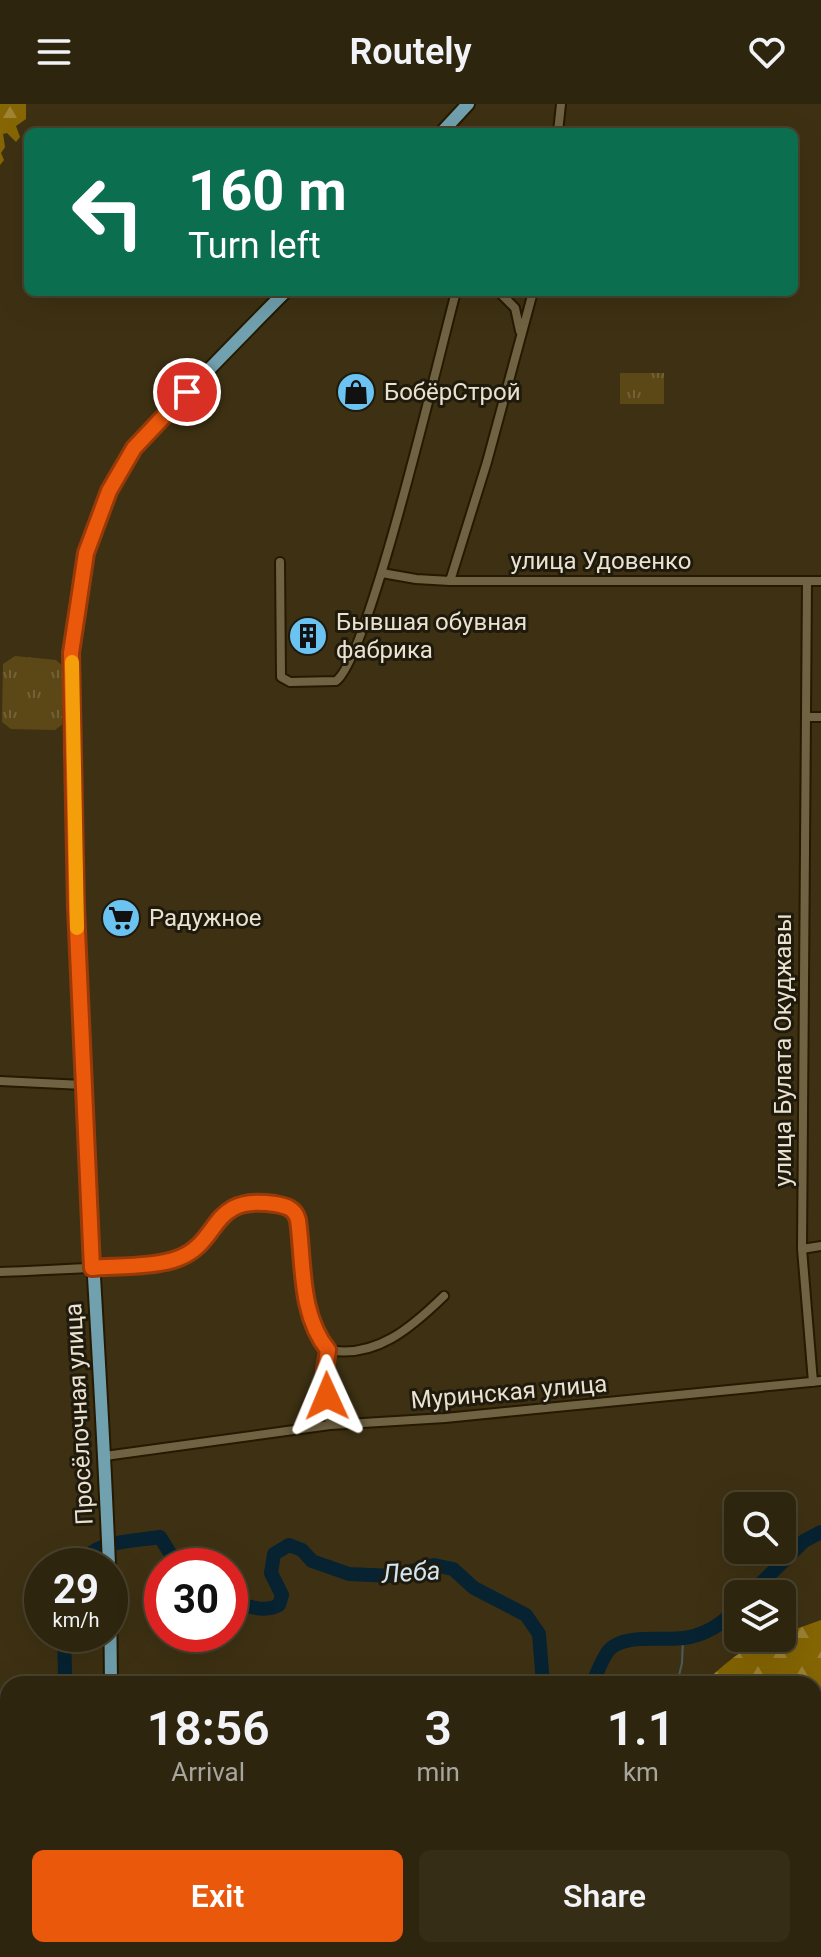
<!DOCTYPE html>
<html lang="en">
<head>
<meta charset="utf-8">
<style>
  :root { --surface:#2e250e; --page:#362d17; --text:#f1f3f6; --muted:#a7a59e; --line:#49422e; --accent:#ea580c }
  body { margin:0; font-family:Roboto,sans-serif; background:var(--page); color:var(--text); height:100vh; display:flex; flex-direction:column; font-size:30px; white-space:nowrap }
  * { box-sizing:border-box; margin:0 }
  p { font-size:26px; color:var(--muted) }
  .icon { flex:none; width:44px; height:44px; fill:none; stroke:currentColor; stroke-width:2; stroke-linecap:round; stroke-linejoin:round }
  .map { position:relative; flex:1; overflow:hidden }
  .drawer { position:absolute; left:0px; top:1572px; width:822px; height:282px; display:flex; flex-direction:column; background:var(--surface); border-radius:24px 24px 0 0; box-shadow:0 8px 32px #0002,0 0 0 2px var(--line) }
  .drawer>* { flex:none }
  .top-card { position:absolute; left:24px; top:24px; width:774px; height:168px; border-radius:12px; box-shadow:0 8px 32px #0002,0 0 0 2px var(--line); background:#0b6e4f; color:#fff; overflow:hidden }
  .fabs { position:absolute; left:724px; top:1388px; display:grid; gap:16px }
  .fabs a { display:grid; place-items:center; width:72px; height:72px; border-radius:12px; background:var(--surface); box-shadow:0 8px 32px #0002,0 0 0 2px var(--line); font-size:40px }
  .speed { position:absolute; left:24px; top:1444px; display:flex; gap:16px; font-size:40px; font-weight:700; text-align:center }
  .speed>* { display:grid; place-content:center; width:104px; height:104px; border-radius:50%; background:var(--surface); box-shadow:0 8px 32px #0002,0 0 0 2px var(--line); line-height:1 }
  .speed small { font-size:20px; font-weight:400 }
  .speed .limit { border:12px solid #d22; background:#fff; color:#111 }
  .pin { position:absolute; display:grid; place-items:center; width:68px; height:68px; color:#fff; margin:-34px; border:4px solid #fff; border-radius:50%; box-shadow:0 2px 8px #0007 }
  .me { position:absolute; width:88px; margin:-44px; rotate:359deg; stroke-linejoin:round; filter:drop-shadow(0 0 6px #0008) }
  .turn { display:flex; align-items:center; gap:28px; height:168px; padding:0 32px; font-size:36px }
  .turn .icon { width:104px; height:104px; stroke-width:2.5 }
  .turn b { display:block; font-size:56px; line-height:68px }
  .eta { display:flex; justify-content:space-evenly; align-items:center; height:136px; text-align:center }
  .eta b { font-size:48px; font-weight:600; line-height:56px }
  .action { display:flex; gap:16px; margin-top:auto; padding:16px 32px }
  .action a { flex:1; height:92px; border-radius:12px; background:var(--accent); color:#fff; font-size:32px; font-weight:600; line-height:92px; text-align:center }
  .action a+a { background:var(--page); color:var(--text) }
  header { display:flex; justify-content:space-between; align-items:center; height:104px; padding:0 32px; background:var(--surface); font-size:36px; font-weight:600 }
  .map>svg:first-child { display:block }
  .grass { fill:url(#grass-tufts) }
  .forest { fill:url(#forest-firs) }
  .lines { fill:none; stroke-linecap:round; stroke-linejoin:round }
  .stream { stroke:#4b5c61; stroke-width:2 }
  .river { stroke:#072331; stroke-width:14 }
  .street-casing { stroke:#251900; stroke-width:12 }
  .primary-casing { stroke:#251900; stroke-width:16 }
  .street { stroke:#706343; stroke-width:8 }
  .primary { stroke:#71a0ae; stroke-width:12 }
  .route-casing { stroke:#983908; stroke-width:20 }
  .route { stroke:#ea580c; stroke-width:14 }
  .slow { stroke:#f59e0b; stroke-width:14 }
  .labels { text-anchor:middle; stroke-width:6; stroke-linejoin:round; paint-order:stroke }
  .poi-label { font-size:24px; fill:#eae2d1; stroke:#201a0d; text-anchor:start }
  .street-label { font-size:24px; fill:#eae2d1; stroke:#201a0d }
  .water-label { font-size:26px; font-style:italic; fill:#d1e6f2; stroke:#201a0d }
</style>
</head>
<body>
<header><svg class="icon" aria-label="menu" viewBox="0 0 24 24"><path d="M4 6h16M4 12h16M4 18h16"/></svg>Routely<svg class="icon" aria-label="heart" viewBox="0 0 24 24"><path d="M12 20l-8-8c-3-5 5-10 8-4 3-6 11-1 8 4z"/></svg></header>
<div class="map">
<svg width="821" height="1853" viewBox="0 0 821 1853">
  <defs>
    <pattern id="grass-tufts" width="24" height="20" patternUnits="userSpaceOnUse" patternTransform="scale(2)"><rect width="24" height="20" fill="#5b4816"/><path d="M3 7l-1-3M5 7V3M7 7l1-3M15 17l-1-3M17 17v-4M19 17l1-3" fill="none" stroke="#736237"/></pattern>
    <pattern id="forest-firs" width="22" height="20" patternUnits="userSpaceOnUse" patternTransform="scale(2)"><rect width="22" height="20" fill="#866604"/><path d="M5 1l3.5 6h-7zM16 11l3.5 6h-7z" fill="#9d8333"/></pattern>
  </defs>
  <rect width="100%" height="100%" fill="#3e3113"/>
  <path class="grass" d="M620 269H664V300H620Z
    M15 552 56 556 67 566V617L55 626 11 625 2 618 3 560Z"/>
  <path class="forest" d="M0 0H26V15L16 22 20 33 16 38 7 29 3 30 5 43 1 49 4 56 0 61Z
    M821 1516V1853H720L719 1846H814V1580H706L705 1578C727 1559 751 1534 782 1534V1530Z"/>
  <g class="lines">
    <path class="stream" d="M677 1580 682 1559 683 1534
      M634 1853 638 1846"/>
    <path class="river" d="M77 1462C97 1435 130 1438 160 1433L178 1462
      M750 1490 804 1437 821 1428
      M230 1499C247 1500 263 1510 279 1501L282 1491 271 1469 274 1450 289 1441 302 1446 312 1457 349 1470 393 1472 434 1461 453 1465 474 1484 526 1511 539 1530 543 1580
      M62 1580 65 1569 64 1530
      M592 1580C597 1570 602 1554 609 1546 624 1529 664 1537 684 1534 706 1531 723 1520 738 1503"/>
    <defs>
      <path id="street" d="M558 28 561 0
        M499 188 515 204 520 227
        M280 458 281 573 290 578 336 577C369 554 440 246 456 188
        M382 469 416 475 450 477H821
        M450 477 487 358 533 188
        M807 477 802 1145 813 1278
        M806 613H821
        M0 977 83 981
        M802 1145 821 1142
        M0 1168C43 1166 86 1165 128 1161 144 1159 162 1160 177 1155 208 1144 212 1105 246 1099 260 1097 290 1097 297 1112 300 1118 300 1128 301 1136 305 1174 302 1214 328 1246 376 1255 412 1223 444 1192
        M328 1246 325 1280 330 1321
        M105 1352 330 1321 445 1314 821 1277
        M0 1752 8 1748
        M269 1846 280 1853
        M595 1853 597 1846"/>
      <path id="primary" d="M442 28 468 0
        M109 1462C100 1225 79 989 75 752 72 631 55 497 110 385 131 343 162 313 195 280 225 249 254 219 285 188
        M110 1488 111 1580
        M71 1853 73 1846"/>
    </defs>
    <use href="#street" class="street-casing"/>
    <use href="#primary" class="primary-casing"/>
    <use href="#street" class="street"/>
    <use href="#primary" class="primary"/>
  </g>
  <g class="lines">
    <defs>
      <path id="route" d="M187 288 134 344 109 387 86 449 71 549 76 803 92 1164C117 1162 157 1163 179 1154 222 1137 209 1090 275 1100 286 1102 295 1104 298 1116 304 1159 299 1210 328 1246L325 1265 327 1292"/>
    </defs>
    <use href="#route" class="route-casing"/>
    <use href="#route" class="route"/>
    <path class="slow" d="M72 558 77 824"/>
  </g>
  <defs>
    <symbol id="shop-disc" viewBox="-11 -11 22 22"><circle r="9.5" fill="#6bc3f2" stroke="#201a0d"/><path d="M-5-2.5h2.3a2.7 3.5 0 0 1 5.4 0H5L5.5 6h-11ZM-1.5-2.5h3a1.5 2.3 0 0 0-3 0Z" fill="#111"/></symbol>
    <symbol id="building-disc" viewBox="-11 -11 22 22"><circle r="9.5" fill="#6bc3f2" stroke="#201a0d"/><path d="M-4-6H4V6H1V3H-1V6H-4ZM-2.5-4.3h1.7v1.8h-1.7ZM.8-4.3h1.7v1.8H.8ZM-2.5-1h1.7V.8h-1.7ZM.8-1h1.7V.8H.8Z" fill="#111"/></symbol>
    <symbol id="supermarket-disc" viewBox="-11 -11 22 22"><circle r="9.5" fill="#6bc3f2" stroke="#201a0d"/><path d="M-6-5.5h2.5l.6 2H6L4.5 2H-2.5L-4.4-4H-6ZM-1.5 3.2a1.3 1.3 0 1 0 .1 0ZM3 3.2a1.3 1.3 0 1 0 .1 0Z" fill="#111"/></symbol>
  </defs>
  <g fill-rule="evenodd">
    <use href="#shop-disc" x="334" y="266" width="44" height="44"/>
    <use href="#building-disc" x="286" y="510" width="44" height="44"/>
    <use href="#supermarket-disc" x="99" y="792" width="44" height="44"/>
  </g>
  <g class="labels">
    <g class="poi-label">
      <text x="384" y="296">БобёрСтрой</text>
      <text x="336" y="526">Бывшая обувная<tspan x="336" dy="28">фабрика</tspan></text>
      <text x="149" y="822">Радужное</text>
    </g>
    <g class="street-label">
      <text x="601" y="465">улица Удовенко</text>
      <text transform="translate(783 946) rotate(-90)" y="8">улица Булата Окуджавы</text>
      <text transform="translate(509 1288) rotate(-5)" y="8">Муринская улица</text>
      <text transform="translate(79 1310) rotate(-93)" y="8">Просёлочная улица</text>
    </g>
    <g class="water-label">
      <text transform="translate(411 1468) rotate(-4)" y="9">Леба</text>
    </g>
  </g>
</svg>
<div class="fabs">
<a><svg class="icon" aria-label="search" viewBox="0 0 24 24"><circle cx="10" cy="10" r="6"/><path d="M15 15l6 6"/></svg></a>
<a><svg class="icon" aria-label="layers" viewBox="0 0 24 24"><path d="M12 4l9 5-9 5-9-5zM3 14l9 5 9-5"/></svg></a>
</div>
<div class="speed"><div>29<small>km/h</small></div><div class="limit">30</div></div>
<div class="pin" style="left:187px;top:288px;background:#d93025"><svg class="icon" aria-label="arrive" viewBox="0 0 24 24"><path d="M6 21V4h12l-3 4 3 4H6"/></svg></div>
<svg class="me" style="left:327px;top:1292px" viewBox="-20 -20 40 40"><path d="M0-17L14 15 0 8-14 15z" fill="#ea580c" stroke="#fff" stroke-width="4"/></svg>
<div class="top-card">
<div class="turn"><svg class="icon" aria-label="left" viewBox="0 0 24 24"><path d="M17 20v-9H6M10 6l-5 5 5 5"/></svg><div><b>160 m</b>Turn left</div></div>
</div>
<section class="drawer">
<div class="eta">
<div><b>18:56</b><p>Arrival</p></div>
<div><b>3</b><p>min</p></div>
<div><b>1.1</b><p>km</p></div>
</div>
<div class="action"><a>Exit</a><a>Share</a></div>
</section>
</div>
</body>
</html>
